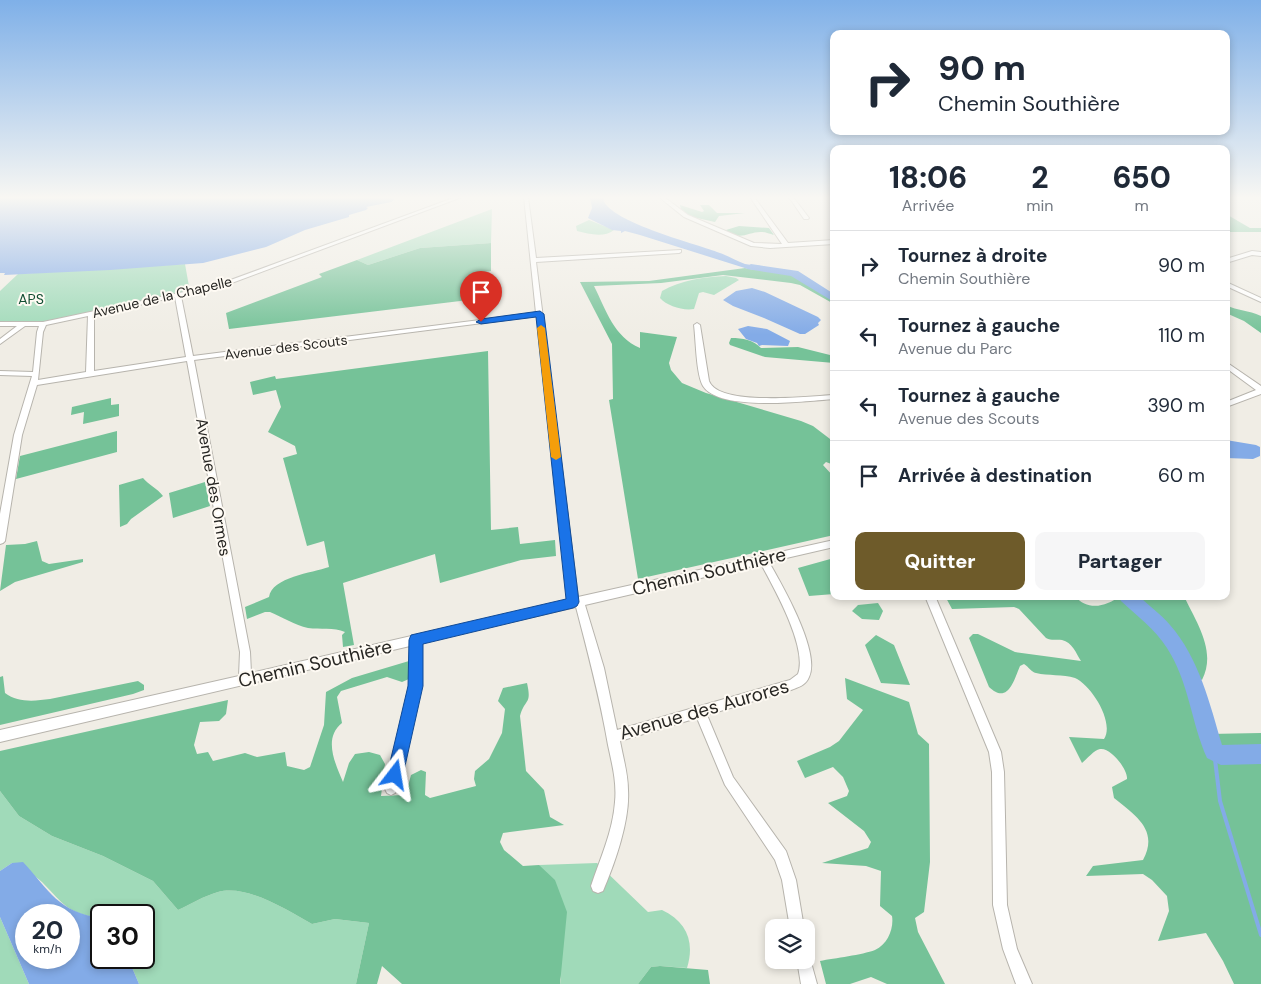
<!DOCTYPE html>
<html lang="fr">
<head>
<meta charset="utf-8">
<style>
  :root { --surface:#fff; --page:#f6f6f7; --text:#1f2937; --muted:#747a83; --line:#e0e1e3; --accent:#6e5b2a }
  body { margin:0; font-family:"DM Sans",sans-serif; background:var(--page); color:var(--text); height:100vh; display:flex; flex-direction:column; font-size:19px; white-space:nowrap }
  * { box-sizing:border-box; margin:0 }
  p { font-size:16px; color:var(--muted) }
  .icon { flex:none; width:28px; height:28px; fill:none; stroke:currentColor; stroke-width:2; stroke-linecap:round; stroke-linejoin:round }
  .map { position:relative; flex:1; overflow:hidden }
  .sheet { position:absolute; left:830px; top:145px; width:400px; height:455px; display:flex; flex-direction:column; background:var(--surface); border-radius:10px; box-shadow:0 2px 8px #0003 }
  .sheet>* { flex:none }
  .banner { position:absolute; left:830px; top:30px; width:400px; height:105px; border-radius:10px; box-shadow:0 2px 8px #0003; background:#fff; color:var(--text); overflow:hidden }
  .tools { position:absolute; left:765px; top:919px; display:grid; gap:10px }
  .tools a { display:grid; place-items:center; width:50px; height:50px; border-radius:10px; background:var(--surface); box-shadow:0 2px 8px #0003; font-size:25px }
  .speed { position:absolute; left:15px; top:904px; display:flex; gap:10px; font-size:25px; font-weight:700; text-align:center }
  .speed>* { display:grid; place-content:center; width:65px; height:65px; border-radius:50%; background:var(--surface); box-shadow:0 2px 8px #0003; line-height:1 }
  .speed small { font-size:12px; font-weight:400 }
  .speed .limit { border:2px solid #111; border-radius:8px; background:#fff; color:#111 }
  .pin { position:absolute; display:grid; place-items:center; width:42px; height:42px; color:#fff; margin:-51px -21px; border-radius:50% 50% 50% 0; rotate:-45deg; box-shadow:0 0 5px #0007 }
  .pin .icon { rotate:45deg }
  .me { position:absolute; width:55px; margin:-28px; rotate:14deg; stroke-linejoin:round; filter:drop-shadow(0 0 4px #0008) }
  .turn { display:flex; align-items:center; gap:18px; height:105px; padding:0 25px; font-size:22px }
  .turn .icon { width:65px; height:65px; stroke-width:2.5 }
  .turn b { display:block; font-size:35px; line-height:42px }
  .eta { display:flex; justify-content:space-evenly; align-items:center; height:85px; text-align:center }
  .eta b { font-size:30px; font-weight:800; line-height:35px }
  .action { display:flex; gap:10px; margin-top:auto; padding:10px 25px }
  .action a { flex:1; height:58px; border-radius:10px; background:var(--accent); color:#fff; font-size:20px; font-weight:800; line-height:58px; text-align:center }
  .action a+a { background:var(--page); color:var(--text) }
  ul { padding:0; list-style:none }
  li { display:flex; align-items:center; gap:15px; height:70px; padding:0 25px; border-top:1px solid var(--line) }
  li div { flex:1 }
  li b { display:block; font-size:19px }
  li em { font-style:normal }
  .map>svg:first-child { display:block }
  .green { fill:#a0dab9 }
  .forest { fill:#75c298 }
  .water { fill:#83abe7; fill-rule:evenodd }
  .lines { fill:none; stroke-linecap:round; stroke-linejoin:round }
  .stream { stroke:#83abe7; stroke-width:4 }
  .river { fill:#83abe7; fill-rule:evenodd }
  .minor-casing { stroke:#b7b4ad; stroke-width:2 }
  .minor { fill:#fff; fill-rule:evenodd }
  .route { fill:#1a73e8; stroke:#114b97 }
  .slow { fill:#f59e0b }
  .labels { text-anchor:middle; stroke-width:4; stroke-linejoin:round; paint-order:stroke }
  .far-street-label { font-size:14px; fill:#282724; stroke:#fefaf3 }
  .far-park-label { font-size:14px; fill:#134f34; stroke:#fefaf3 }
  .street-label { font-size:16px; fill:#282724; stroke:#fefaf3 }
  .near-street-label { font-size:19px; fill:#282724; stroke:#fefaf3 }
</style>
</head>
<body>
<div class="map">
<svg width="1261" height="984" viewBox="0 0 1261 984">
  <rect width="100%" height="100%" fill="#f0ede5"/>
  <path class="green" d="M492 209 491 243 420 248 368 265 357 260Z
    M589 220 614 230C604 238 589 234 577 231L576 226Z
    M185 264 190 292 45 322 0 323V291L18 274Z
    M726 276 736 278 739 280 714 295 703 292 699 293 694 309C683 311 667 306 660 298L662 291C681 280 704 277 726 276Z
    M0 791 19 816 52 836 103 856 153 881 178 910C191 904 204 896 218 892 247 884 287 910 312 924L335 919 369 923 356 984H139L128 958H144V915H101V918C66 913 65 905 42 882 34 874 21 869 12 863L0 871Z
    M597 863 648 912 662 910C687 922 695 942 687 968L660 966 651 967 638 984H560L561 979 539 865Z
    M0 917 29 984H0Z"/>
  <path class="forest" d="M680 205 702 212 704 211 700 205H709L717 213H745L719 216 715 222 688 216 681 209Z
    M1226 214 1250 228H1261V232H1226Z
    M739 226 769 228 774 235C770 234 766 232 762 232 749 231 740 242 726 230Z
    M491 243V271L484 272 485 298 229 329 226 313 322 277 319 274 357 260 368 265 420 248Z
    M745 268C756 271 767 268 777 270 800 273 815 286 834 299V304L800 285 791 283 723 275 661 283 594 286C606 310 614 337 640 348V332L677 337 669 363 671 370 682 383 706 393 801 421 813 426 834 442V465L826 462 823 465 834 477V535L638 579 609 400 613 399 612 344 580 282 649 281Z
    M1226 305C1238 311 1248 310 1261 316V333L1244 321 1226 313Z
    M731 338C743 338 753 340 761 348L798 347 834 356V363L765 357 730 345 729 343Z
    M488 351 491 530 518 527 520 544 555 540 556 556 521 560 440 583 435 554 343 583 354 645 343 647 342 635 345 632C334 627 320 630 308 628 295 625 282 617 270 612H265L247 619 245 607 269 597C272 577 312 573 329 567L324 541 307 546 283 458 297 454 295 446 268 432 281 407 276 390 253 395 250 382 275 376 276 379Z
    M111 398V405L119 404V416L83 424 84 412 71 415 72 407Z
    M117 431V452L16 479 20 456Z
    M143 478C149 485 157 488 163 496L131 519 127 524 120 527 119 485Z
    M205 482 210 506 173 518 169 493Z
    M37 541 42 561 49 564 83 559V562L15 582 0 591 6 545 25 544Z
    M834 558V594L809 596 798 568Z
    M945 596H1075C1087 611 1106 607 1120 596H1184C1196 622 1217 651 1202 680L1187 671 1209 734 1261 733V984H1234L1223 961 1206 933 1158 941 1169 911 1167 896 1152 880 1143 874 1086 876 1093 866 1143 860C1159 830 1136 816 1114 798L1112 787 1127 779C1128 770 1111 747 1100 749 1094 750 1087 759 1082 763L1069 737 1104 739C1115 722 1091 685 1075 678 1063 674 1048 676 1036 673 1031 672 1029 667 1024 664L1020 666C1014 680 1008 705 989 687L969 638 973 634H978L1015 652 1081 661C1076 653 1072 642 1062 640 1056 639 1052 641 1046 638L1019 609 1014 607 952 609Z
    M878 603 883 611 879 620 862 619 852 611 858 605Z
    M876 635 894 645 910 685 881 683 865 645Z
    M409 661V679L402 682 387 677 341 691 337 697 342 723C323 738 335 763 343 782L349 763 355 754 369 752 380 755 385 764 381 796 403 795 407 790 411 775 421 770 426 772 425 795 430 798 476 786 474 779 475 771 489 759 502 733 505 709 498 701 503 688 527 683C532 705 525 698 520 716L526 771 544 790 550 817 564 825 503 833 500 842 504 850 523 866 539 865 555 880 567 912 560 984H402L382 966 377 984H356L369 923 335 919 312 924C287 910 247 884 218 892 204 896 191 904 178 910L153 881 103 856 52 836 19 816 0 791V751L228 700 226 714 219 721 200 722 194 745 197 754 208 752 213 761 245 753 257 757 285 752 287 766 304 770 310 767 324 725 326 692 352 678Z
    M3 676 5 693C18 703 35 701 50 699L138 681 144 685V690L133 694 0 725V677Z
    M845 678 909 702 918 734 929 744 930 862 924 912 915 918 918 932 945 984H887L871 977 850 984H826L820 961C835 958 862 955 875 950 888 944 894 928 892 916L880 906 881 871 866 866 822 863 868 848 871 842 864 831 828 803 847 796 849 791 843 777 833 767 805 778 797 761 830 747 839 741 863 710 847 699Z
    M660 966 708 970 710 984H638L651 967Z"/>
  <path class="water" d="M0 197H398L391 198 394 200 391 202 366 207 368 208 366 210 349 215V217L305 230 266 247 203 263 110 270 4 275 5 273H0Z
    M590 197H603C602 220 696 244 717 252 727 255 736 261 745 264 754 266 764 265 772 269L769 271 748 269 640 235 625 231 621 233V231L612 230 588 218 592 208Z
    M752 288 765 292 818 317 821 320 818 323 819 325 805 334H800L764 318 733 306 723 300 736 291Z
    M748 326 767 329 790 341 788 346 762 345 759 346 757 343 746 339 738 329Z
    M1226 440 1256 445 1260 447V456L1253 459 1226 458Z
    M23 862C50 891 58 912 101 918V958H128L139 984H29L0 917V871L12 863ZM26 915H69V958H26Z"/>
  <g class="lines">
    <path class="stream" d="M1214 751 1220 801 1261 935"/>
    <path class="river" d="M751 264 798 271 834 294V302L791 276 747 269 746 267Z
      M1118 596H1139C1149 606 1161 614 1170 625 1199 658 1210 704 1222 745L1261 744V764L1221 765 1207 758C1191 722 1189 682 1167 648 1155 629 1137 616 1121 601Z"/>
    <defs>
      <path id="minor" d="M456 197H462L221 287 181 296 193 356 536 313 524 197H528L536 258 681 250V252L679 253 536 262 578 597 834 540V547L769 562C782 585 821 652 809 677 806 685 799 687 791 690L707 715 733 777 786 851 796 880 804 928H790L782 880 775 860 725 785 697 718 620 741C623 757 628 774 628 790 630 820 615 863 603 891L598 893 593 891 591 886C600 859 613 831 615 802 617 782 612 764 608 745 600 698 588 653 576 607L421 643V686L397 789 395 793 391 795 387 793 385 789 409 686 410 646 0 742V730L239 676 240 652 187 361 37 385 22 435 5 541 3 543 0 544V514L14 435 32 376 0 375V371L33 372 37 332 39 326H25L0 344V339L17 326H0V322H43L217 285ZM175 297 186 357 94 371V315ZM88 316 86 372 38 380 43 332 46 325ZM537 316 568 600 251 673 250 652 194 360ZM761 564C774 588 808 648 798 674L790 680 617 730 604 668 585 605Z
        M659 197H664L688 215 754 243 782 244 750 197H754L788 243 834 240V244L770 248 751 246 684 217Z
        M789 197H793L809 218 808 219H804Z
        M1252 251 1261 252V256L1252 255 1226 263V259Z
        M1226 282 1261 298V302L1226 286Z
        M697 323 700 325 709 381C719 407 810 396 834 395V399C807 401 719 412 703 386 696 374 696 340 694 325Z
        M1226 362 1261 386V394L1226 407V402L1256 390 1226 368Z
        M925 596H935L1001 752 1004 772 1007 905 1017 949 1032 984H1016L1003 949 993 905 992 772 989 752Z
        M806 954 809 955 817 984H801L797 960H806Z"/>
    </defs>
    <use href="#minor" class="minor-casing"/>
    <use href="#minor" class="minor"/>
  </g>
  <linearGradient id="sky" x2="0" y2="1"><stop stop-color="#7fb0e8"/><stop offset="0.59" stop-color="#f8f7f3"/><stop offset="1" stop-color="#f8f7f3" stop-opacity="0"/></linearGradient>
  <rect width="1261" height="335" fill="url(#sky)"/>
  <path class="route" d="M540 311 544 314 579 602 577 606 573 608 423 644V686L403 775 400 780 395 783 389 780 387 775 408 686 409 640 411 635 566 599 536 317 481 324 476 322 481 319Z"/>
  <path class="slow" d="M541 325 545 328 561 457 556 460 551 457 537 328Z"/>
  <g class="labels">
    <g class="far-street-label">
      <text transform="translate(162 297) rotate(-13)" y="5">Avenue de la Chapelle</text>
      <text transform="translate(286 347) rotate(-7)" y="5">Avenue des Scouts</text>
    </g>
    <g class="far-park-label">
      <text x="31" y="304">APS</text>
    </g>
    <g class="street-label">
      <text transform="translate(214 487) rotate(80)" y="6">Avenue des Ormes</text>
    </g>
    <g class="near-street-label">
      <text transform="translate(709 571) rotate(-13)" y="7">Chemin Southière</text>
      <text transform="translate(315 663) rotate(-13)" y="7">Chemin Southière</text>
      <text transform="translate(704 709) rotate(-16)" y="7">Avenue des Aurores</text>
    </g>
  </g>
</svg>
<div class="tools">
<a><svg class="icon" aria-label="layers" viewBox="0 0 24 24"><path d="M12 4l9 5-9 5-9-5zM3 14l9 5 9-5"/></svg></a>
</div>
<div class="speed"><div>20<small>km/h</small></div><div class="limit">30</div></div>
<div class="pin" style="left:481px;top:322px;background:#d93025"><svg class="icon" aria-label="arrive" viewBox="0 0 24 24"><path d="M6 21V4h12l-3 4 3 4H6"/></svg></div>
<svg class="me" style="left:395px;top:775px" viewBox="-20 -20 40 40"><path d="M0-17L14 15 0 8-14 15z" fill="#1a73e8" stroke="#fff" stroke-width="4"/></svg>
<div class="banner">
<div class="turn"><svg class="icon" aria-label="right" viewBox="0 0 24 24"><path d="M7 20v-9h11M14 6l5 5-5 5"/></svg><div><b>90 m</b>Chemin Southière</div></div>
</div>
<section class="sheet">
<div class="eta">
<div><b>18:06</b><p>Arrivée</p></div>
<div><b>2</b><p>min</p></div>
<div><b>650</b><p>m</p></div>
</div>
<ul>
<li><svg class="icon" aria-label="right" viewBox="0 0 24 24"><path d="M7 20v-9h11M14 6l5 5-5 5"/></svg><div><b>Tournez à droite</b><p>Chemin Southière</p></div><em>90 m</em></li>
<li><svg class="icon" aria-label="left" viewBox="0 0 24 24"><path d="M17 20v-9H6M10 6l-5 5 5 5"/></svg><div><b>Tournez à gauche</b><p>Avenue du Parc</p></div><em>110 m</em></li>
<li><svg class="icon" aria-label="left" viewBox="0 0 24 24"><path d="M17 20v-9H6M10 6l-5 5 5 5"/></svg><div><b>Tournez à gauche</b><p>Avenue des Scouts</p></div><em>390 m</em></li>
<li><svg class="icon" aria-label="arrive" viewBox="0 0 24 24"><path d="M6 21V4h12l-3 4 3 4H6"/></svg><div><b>Arrivée à destination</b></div><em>60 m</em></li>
</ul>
<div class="action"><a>Quitter</a><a>Partager</a></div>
</section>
</div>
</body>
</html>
